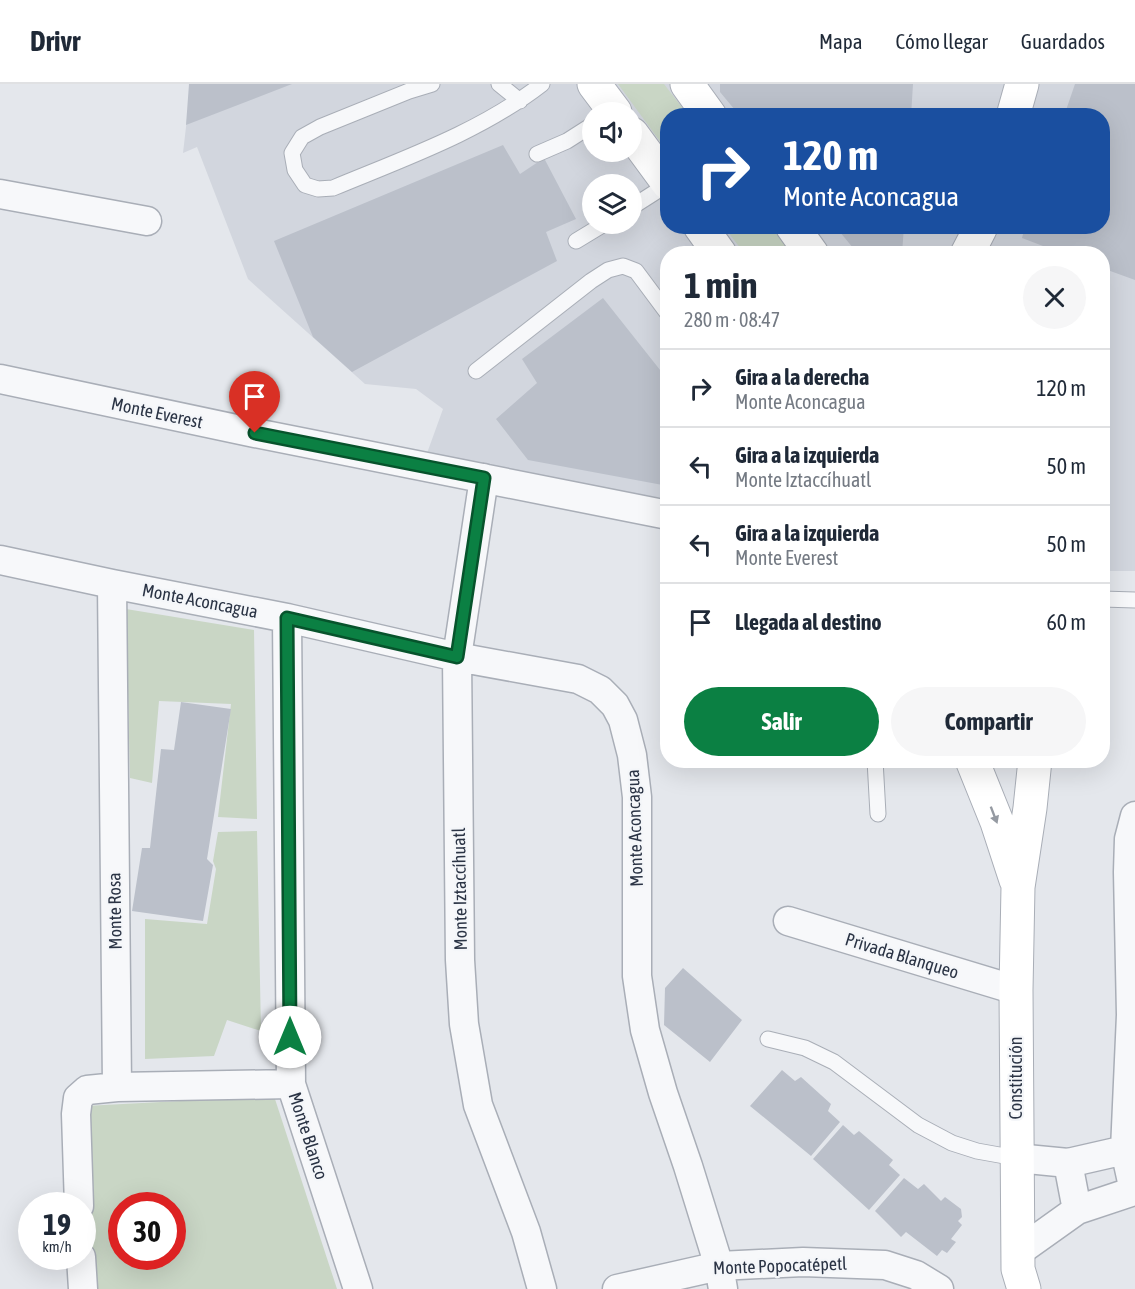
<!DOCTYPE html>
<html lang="es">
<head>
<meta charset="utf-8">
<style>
  :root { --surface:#fff; --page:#f6f6f7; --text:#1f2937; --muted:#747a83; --line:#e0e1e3; --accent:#0b8043 }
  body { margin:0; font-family:"Asap Condensed",sans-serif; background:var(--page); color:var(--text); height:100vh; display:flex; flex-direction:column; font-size:22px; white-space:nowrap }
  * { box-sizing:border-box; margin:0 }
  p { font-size:20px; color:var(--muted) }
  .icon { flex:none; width:33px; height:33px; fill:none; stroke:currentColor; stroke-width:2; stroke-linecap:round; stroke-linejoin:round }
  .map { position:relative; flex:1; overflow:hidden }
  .panel { position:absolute; left:660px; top:162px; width:450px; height:522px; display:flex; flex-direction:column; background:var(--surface); border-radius:24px; box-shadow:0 6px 24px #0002 }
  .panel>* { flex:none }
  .top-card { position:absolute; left:660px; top:24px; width:450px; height:126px; border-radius:24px; box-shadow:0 6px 24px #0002; background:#1a4fa0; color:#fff; overflow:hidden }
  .tools { position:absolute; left:582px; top:18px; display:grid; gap:12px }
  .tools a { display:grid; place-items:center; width:60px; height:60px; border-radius:50%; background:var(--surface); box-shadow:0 6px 24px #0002; font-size:30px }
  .speed { position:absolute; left:18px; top:1108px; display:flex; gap:12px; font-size:30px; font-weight:700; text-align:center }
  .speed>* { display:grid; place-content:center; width:78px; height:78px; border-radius:50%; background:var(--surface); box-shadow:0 6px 24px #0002; line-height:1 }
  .speed small { font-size:15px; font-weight:400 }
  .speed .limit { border:9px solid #d22; background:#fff; color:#111 }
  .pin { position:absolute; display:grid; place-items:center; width:51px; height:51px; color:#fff; margin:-62px -26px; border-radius:50% 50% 50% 0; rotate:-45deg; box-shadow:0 0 6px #0007 }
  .pin .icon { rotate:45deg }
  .me { position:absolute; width:66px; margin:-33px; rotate:0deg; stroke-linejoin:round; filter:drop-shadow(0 0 4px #0008) }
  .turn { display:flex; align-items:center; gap:21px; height:126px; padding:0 24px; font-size:27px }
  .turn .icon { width:78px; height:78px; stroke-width:2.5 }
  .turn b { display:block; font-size:42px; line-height:51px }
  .round { display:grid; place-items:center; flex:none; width:63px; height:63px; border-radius:32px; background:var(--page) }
  .summary { display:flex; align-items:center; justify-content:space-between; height:102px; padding:0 24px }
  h1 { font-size:36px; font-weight:700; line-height:45px }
  .cta { display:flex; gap:12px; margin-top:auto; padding:12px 24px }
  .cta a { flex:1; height:69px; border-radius:36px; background:var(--accent); color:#fff; font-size:24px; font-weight:700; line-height:69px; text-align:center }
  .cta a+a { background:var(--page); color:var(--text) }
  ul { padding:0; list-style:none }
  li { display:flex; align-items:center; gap:18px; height:78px; padding:0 24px; border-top:2px solid var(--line) }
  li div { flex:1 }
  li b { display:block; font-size:22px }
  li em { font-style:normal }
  header { display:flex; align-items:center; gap:36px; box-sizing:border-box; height:84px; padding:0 30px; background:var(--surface); border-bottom:2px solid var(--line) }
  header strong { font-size:28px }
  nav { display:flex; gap:33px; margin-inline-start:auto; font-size:21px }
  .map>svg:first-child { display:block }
  .built { fill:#d2d6de; fill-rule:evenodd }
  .green { fill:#c9d6c5; fill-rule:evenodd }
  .building { fill:#bbc0ca }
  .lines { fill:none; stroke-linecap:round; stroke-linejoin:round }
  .lane-casing { stroke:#a9aeb7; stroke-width:17 }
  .street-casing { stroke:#a9aeb7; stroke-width:31 }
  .secondary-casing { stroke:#a9aeb7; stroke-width:35 }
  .lane { stroke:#f7f8fa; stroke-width:15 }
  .street { stroke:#f7f8fa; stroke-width:28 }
  .secondary { stroke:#fff; stroke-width:33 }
  .oneway { fill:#959aa2 }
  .route-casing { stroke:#07532c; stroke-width:15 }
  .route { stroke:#0b8043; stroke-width:10 }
  .labels { text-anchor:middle; stroke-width:4.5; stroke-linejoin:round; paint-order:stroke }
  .street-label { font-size:18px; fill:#2b3445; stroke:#f4f6f9 }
</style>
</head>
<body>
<header>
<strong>Drivr</strong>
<nav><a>Mapa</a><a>Cómo llegar</a><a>Guardados</a></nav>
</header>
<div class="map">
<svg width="1135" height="1205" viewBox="0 0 1135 1205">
  <rect width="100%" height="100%" fill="#e4e7ec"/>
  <path class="built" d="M191 0H1135V487H1103L1102 170H668L667 415 426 372 443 325 416 305 365 300 248 195 197 63 183 69ZM592 28H632V68H592ZM668 32H1102V142H668ZM592 100H632V140H592Z"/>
  <path class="green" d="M618 0H664L688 31 668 32 667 67Z
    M724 143H771L791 169H744Z
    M126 525 254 546 257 735 218 733 231 620 159 617 152 699 130 694Z
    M257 747 261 947 227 936 214 972 145 975V835L207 840 216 785 213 777 218 748Z
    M274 1012 337 1205H91L85 1022ZM122 1122H172V1173H122Z"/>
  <path class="building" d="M189 0H292L186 41Z
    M720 0H913L911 32H740L720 8Z
    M1075 0H1135V196L1102 184V170H1064L1022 154 1025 142H1102V32H1064Z
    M503 61 520 90 544 74 576 135 546 148 557 177 352 288 313 253 274 157Z
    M835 142H904L902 170H858Z
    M603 214 668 296V402L528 376 496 335 537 299 522 275Z
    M181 618 231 625 207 775 213 781 203 837 132 827 142 764H150L161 665 174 666Z
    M683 884 742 936 710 978 664 941 665 904Z
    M782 986 795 997 801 993 831 1020 828 1027 840 1038 811 1072 750 1022Z
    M843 1041 854 1051 859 1047 893 1076 889 1081 900 1091 869 1126 813 1075Z
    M904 1094 918 1105 924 1100 941 1117 945 1113 961 1125 962 1133 958 1137 962 1141 951 1155 956 1158 947 1169 942 1166 937 1172 906 1148 901 1153 875 1127Z"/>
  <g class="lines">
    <defs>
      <path id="lane" d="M432 0 409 7 320 43 302 53 292 69 295 86 305 101 318 105 333 104C405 74 480 48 542 0
        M499 0 520 17
        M537 70 567 57 592 41
        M632 123 668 100
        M576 157 604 140
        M476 287 591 197 608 186 623 182 636 187 668 230
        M1102 515 1135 516
        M875 676 878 730
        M768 955 805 964 834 978 918 1041 952 1059 977 1067 1016 1074"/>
      <path id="street" d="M0 110 147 137
        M0 295 255 349 668 431
        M484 394 457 573 460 876 464 940 478 1021 526 1148 542 1205
        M0 476 112 500 287 534 457 573 578 595 600 606 615 621 623 636 632 671 637 713V892L645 946 663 1009 688 1082 719 1182 723 1205
        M112 500 117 1003
        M287 534 291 1000 358 1205
        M788 837 1016 906
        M1016 1074 1068 1079 1125 1066
        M1068 1079 1077 1126
        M1134 1107 1125 1066 1131 931 1128 788 1129 755 1135 732
        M79 1122 76 1030 78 1014 87 1006 117 1003 291 1000
        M1018 1168 1077 1126 1134 1107
        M81 1173 83 1205
        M617 1205 719 1182 803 1178 885 1181 916 1191 939 1205"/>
      <path id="secondary" d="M594 0 615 28
        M687 0 710 32
        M1013 32 1022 0
        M632 50 668 99
        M700 142 720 170
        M792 142 812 170
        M967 170 980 145
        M972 676 997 738 1016 796
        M1024 1205 1018 1185 1016 906 1018 803 1030 724 1035 676"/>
    </defs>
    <use href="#lane" class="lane-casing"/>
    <use href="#street" class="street-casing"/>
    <use href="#secondary" class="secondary-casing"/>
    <use href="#lane" class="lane"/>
    <use href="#street" class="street"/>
    <use href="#secondary" class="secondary"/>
  </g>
  <defs><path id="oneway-solid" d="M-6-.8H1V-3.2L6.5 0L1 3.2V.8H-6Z" transform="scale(1.5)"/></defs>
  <use class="oneway" href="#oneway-solid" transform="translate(994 731) rotate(69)"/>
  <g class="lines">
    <defs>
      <path id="route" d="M255 349 484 394 457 573 287 534 290 953"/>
    </defs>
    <use href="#route" class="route-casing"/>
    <use href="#route" class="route"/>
  </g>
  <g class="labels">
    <g class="street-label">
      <text transform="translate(157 329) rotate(12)" y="6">Monte Everest</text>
      <text transform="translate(200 517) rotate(11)" y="6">Monte Aconcagua</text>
      <text transform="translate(635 744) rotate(-92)" y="6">Monte Aconcagua</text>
      <text transform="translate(460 805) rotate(-91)" y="6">Monte Iztaccíhuatl</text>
      <text transform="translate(115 827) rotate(-91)" y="6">Monte Rosa</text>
      <text transform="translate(902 872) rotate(17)" y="6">Privada Blanqueo</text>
      <text transform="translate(1016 994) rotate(-90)" y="6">Constitución</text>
      <text transform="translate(308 1052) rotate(72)" y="6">Monte Blanco</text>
      <text transform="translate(780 1182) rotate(-2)" y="6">Monte Popocatépetl</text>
    </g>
  </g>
</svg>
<div class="tools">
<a><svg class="icon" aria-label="sound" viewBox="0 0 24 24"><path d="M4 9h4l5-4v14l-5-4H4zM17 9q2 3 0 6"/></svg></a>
<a><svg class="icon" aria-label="layers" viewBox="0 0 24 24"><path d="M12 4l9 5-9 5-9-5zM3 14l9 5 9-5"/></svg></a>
</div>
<div class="speed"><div>19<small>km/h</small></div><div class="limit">30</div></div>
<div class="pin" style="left:255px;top:349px;background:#d93025"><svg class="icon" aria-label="arrive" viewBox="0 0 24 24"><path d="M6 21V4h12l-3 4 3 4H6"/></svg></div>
<svg class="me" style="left:290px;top:953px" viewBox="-20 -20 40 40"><circle r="19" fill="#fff"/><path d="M0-13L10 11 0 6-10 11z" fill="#0b8043"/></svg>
<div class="top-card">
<div class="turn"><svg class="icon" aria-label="right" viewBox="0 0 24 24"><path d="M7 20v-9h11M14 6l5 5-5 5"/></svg><div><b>120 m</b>Monte Aconcagua</div></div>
</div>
<section class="panel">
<div class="summary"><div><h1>1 min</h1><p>280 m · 08:47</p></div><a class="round"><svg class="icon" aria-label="close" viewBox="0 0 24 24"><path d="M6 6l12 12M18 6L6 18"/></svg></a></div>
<ul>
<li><svg class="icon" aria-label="right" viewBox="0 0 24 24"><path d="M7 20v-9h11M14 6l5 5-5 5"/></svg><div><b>Gira a la derecha</b><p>Monte Aconcagua</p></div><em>120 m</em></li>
<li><svg class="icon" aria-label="left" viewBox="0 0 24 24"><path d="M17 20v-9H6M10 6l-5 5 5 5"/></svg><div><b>Gira a la izquierda</b><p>Monte Iztaccíhuatl</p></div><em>50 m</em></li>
<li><svg class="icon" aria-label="left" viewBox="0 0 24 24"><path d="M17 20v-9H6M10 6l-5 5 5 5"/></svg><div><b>Gira a la izquierda</b><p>Monte Everest</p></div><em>50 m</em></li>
<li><svg class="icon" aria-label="arrive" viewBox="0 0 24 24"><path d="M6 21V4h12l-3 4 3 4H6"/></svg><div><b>Llegada al destino</b></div><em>60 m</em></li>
</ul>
<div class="cta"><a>Salir</a><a>Compartir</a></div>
</section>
</div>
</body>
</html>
